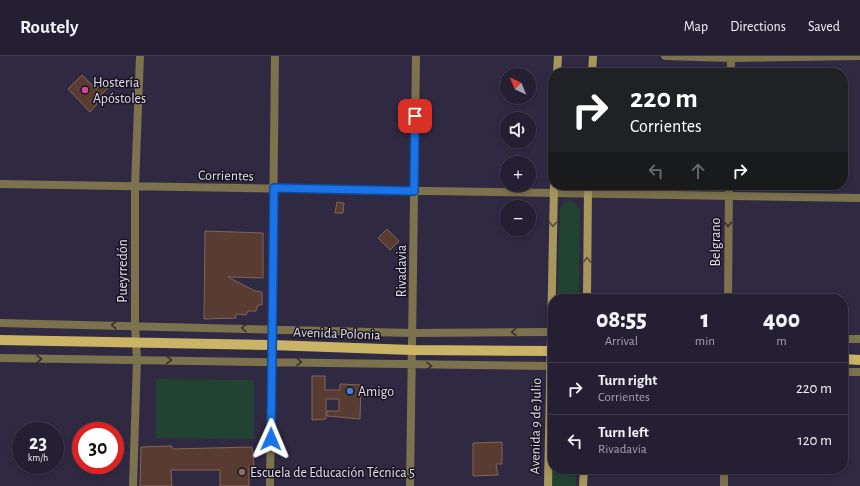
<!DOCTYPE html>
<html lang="en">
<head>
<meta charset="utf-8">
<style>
  :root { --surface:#241f32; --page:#2c273a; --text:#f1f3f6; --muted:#a3a2ac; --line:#413d4d }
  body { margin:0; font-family:"Alegreya Sans",sans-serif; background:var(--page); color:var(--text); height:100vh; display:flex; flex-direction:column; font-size:15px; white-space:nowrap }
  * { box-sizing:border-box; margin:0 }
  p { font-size:13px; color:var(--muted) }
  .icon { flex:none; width:22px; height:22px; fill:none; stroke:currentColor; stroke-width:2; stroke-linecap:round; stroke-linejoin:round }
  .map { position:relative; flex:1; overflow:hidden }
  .side { position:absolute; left:548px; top:238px; width:300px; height:180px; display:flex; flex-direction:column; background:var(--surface); border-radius:16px; box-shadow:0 2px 6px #0003,0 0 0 1px var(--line) }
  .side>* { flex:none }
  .banner { position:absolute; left:548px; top:12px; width:300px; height:122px; border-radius:16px; box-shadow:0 2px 6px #0003,0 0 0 1px var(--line); background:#202124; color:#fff; overflow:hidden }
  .needle { width:26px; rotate:316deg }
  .controls { position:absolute; left:500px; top:12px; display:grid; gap:8px }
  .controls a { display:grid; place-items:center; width:36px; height:36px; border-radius:50%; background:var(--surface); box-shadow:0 2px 6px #0003,0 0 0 1px var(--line); font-size:20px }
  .speed { position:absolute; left:12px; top:366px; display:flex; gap:8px; font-size:20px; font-weight:700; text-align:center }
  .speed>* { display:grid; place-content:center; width:52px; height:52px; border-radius:50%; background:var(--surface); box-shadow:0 2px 6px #0003,0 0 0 1px var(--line); line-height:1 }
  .speed small { font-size:10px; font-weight:400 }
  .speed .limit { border:6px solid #d22; background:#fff; color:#111 }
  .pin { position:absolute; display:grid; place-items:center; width:34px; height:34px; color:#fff; margin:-17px; border-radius:8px; box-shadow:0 2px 6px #0006 }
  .me { position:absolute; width:44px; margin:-22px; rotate:1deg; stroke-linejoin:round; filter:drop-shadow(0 0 3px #0008) }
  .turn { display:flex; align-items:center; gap:14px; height:84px; padding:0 16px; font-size:18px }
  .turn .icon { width:52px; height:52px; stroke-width:2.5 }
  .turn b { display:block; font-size:28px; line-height:34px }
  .lanes { display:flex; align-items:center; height:38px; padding:0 16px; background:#0003; justify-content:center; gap:20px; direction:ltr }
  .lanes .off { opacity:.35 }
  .eta { display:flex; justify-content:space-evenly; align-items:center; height:68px; text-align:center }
  .eta b { font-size:24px; font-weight:800; line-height:28px }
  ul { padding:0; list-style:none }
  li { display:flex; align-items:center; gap:12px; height:52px; padding:0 16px; border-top:1px solid var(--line) }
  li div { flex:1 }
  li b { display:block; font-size:15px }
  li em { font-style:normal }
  header { display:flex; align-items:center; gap:24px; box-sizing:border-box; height:56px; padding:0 20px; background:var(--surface); border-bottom:1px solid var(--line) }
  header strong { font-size:19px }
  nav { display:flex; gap:22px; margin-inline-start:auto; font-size:14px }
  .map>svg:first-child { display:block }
  .green { fill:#224232 }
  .building { fill:#593c31; stroke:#846457 }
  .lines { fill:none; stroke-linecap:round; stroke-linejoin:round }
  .street { stroke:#7c724d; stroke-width:8 }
  .secondary { stroke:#a8975c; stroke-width:8 }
  .primary { stroke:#cab567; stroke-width:10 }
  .oneway { stroke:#584f3a }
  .oneway2 { stroke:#35302d }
  .route-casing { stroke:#114b97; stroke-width:10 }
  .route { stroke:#1a73e8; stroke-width:7 }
  .hotel-dot { fill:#d1479c; stroke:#17141f; stroke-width:1.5 }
  .shop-dot { fill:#3f7fe0; stroke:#17141f; stroke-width:1.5 }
  .education-dot { fill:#8d6e63; stroke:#17141f; stroke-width:1.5 }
  .labels { text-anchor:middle; stroke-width:3; stroke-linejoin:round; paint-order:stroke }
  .poi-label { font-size:14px; fill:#e1ddee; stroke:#17141f; text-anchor:start }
  .street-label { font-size:14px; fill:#e1ddee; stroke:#17141f }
</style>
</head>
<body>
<header>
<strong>Routely</strong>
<nav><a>Map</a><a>Directions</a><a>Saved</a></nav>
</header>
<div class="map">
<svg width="860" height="430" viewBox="0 0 860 430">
  <rect width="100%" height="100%" fill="#302942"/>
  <path class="green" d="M566 145H572L580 153 579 243H557L560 152Z
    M156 323 254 324V383L156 382Z
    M553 357V413H576V430H552Z"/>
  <path class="building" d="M82 19 96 33 103 26 108 32 94 46 97 48 90 56 68 33Z
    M337 146 344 147 343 157H335Z
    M387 173 399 185 390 194 378 182Z
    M205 175 263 177V222L228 221 255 235 262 236V249H258L256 255H248L246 259 236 258V262L204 263Z
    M312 320H325V334H340V328L361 329 360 363 327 360V355H339V343H326V363L312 364Z
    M502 386V408H496L498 419 473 420V387Z
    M172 390V393L252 391 254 410 249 411V430H220V414H171L172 430H140L141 391Z"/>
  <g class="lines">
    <path class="street" d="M665 0 731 2 860 0
      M731 17V0
      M0 128 860 142
      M728 243 729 129
      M0 267 413 277 553 276
      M843 283H860
      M0 302C184 304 369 309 553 310
      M843 316H860
      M133 430 137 303 135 270V130L140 0
      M270 430 275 0
      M410 430 416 0
      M724 430V413"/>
    <path class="secondary" d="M557 17 558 0
      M592 17 593 0
      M587 243 588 129
      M548 430 554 129
      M583 430 584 413"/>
    <path class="primary" d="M0 284 272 289 412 294 553 295
      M843 303 860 304"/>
  </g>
  <defs><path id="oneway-chevron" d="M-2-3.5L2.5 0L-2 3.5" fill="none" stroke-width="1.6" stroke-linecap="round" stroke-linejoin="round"/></defs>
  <g class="oneway">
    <use href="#oneway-chevron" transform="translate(553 168) rotate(91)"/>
    <use href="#oneway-chevron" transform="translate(587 204) rotate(-90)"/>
  </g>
  <g class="oneway2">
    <use href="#oneway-chevron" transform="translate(728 168) rotate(90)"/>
    <use href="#oneway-chevron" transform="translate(114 269) rotate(-178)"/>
    <use href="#oneway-chevron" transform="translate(244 272) rotate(-179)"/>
    <use href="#oneway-chevron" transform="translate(514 276) rotate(179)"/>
    <use href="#oneway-chevron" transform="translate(39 303)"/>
    <use href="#oneway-chevron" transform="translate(169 304) rotate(1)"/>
    <use href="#oneway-chevron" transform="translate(299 306) rotate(2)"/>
    <use href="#oneway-chevron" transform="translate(429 310) rotate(1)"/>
  </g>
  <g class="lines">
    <defs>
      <path id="route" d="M271 383 274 132 414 135 415 60"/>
    </defs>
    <use href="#route" class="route-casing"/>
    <use href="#route" class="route"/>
  </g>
  <circle class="hotel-dot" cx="85" cy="34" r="4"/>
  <circle class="shop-dot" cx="350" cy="335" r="4"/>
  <circle class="education-dot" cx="242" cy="416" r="4"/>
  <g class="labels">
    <g class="poi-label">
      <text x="93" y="31">Hostería<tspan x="93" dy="16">Apóstoles</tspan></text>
      <text x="358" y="340">Amigo</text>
      <text x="250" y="421">Escuela de Educación Técnica 5</text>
    </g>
    <g class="street-label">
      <text transform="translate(226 119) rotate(1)" y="5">Corrientes</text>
      <text transform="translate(715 186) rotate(-90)" y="5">Belgrano</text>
      <text transform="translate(122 215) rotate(-90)" y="5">Pueyrredón</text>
      <text transform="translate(401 215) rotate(-90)" y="5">Rivadavia</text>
      <text transform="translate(337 277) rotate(2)" y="5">Avenida Polonia</text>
      <text transform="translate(535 370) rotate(-89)" y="5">Avenida 9 de Julio</text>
    </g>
  </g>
</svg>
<div class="controls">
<a><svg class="needle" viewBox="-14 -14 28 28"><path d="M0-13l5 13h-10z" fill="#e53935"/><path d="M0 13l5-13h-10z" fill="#a3a2ac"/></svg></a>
<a><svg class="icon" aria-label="sound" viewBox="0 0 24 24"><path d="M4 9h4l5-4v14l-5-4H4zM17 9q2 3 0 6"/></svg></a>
<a>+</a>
<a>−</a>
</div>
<div class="speed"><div>23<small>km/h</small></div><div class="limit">30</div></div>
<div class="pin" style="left:415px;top:60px;background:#d93025"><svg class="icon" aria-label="arrive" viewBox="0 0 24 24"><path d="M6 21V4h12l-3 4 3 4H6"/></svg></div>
<svg class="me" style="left:271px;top:383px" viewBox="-20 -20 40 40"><path d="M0-17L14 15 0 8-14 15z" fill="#1a73e8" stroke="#fff" stroke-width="4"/></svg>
<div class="banner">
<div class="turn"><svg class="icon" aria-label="right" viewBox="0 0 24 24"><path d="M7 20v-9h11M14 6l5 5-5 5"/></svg><div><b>220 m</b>Corrientes</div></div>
<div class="lanes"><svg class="icon off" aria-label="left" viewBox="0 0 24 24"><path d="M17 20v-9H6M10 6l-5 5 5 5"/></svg><svg class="icon off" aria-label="ahead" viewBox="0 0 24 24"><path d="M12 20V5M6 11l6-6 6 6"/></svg><svg class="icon" aria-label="right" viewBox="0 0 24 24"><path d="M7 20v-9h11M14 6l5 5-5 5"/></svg></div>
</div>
<section class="side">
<div class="eta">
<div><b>08:55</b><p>Arrival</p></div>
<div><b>1</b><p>min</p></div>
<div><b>400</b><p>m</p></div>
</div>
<ul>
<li><svg class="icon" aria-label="right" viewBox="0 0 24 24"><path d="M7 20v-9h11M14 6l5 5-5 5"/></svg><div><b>Turn right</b><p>Corrientes</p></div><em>220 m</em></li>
<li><svg class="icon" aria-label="left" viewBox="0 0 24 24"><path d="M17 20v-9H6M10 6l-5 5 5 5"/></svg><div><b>Turn left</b><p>Rivadavia</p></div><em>120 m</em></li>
</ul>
</section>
</div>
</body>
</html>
